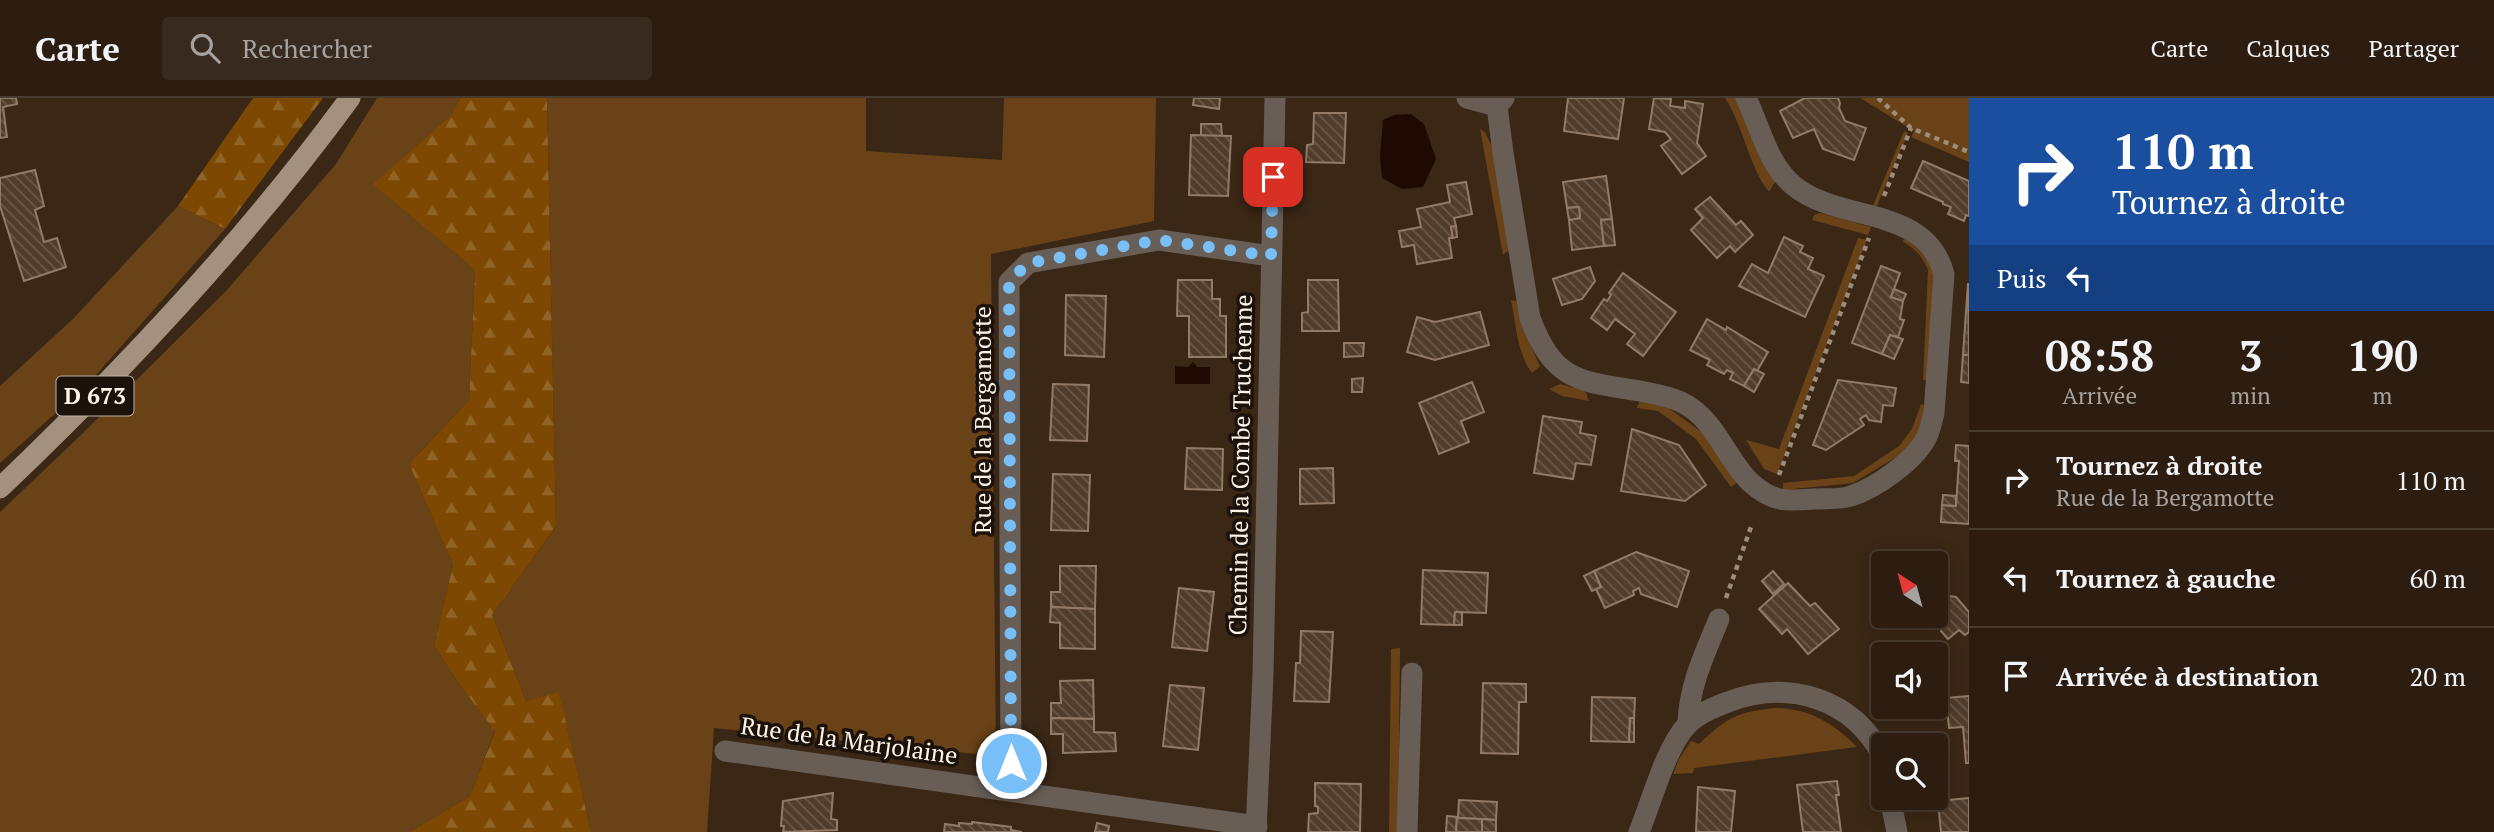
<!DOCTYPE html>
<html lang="fr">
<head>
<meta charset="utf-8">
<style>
  body { margin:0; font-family:"PT Serif",serif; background:#382a1e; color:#f1f3f6; height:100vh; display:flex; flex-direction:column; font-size:26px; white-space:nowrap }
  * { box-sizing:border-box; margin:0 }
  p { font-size:23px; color:#a6a29f }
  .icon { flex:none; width:38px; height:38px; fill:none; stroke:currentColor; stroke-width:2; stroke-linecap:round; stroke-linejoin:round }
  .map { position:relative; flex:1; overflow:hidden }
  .sheet { display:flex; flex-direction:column; background:#2c1d10; width:525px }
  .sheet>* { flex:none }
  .top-card { background:#1a4fa0; color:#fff; overflow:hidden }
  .needle { width:46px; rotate:324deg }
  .fabs { position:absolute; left:1871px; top:453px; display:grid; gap:14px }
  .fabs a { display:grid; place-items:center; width:77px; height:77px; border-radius:7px; background:#2c1d10; box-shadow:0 4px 18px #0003,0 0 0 2px #483b30; font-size:35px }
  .pin { position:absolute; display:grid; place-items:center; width:60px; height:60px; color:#fff; margin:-30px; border-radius:14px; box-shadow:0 4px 10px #0006 }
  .me { position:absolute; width:77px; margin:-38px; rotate:0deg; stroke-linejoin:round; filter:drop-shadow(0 0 5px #0008) }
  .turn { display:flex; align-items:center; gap:24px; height:147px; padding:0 28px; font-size:32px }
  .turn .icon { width:91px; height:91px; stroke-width:2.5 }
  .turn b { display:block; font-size:49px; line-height:60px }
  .then { display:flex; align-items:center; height:66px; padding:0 28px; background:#0003; gap:14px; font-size:26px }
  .eta { display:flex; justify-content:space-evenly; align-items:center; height:119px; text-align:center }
  .eta b { font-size:42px; font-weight:700; line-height:49px }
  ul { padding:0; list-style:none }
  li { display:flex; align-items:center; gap:21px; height:98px; padding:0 28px; border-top:2px solid #483b30 }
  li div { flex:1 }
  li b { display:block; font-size:26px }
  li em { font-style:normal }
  header { display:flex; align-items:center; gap:42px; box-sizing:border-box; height:98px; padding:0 35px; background:#2c1d10; border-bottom:2px solid #483b30 }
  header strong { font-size:33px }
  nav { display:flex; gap:38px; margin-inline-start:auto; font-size:24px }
  .search { width:490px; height:63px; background:#382a1e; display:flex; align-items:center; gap:18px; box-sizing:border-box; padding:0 24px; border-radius:7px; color:#a6a29f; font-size:26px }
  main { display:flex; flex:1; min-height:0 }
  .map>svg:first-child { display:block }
  .green { fill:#6a4217 }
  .forest { fill:url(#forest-firs) }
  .water { fill:#1f0900 }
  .building { fill:url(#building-back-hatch); stroke:#917b67; stroke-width:2 }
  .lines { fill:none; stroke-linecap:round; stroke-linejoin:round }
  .path { stroke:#9b8c7d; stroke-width:4.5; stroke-dasharray:5 5; stroke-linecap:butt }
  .street { stroke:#685e56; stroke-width:21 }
  .primary { stroke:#a3907f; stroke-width:21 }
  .route { stroke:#78bff7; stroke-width:12; stroke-dasharray:0 21.6 }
  .labels { text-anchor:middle; stroke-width:7; stroke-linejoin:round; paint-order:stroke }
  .shield { fill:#1b120b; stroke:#bbb0a6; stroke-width:2 }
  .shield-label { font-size:23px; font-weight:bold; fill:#fff3e8 }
  .street-label { font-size:24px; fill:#fff3e8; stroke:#1b120b }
</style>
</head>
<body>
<header>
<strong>Carte</strong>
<div class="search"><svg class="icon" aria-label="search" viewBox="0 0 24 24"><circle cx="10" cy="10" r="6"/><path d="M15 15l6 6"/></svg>Rechercher</div>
<nav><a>Carte</a><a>Calques</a><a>Partager</a></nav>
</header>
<main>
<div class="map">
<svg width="1969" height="734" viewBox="0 0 1969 734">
  <defs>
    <pattern id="forest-firs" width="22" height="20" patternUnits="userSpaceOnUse" patternTransform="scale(1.75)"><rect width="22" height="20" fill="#7d4802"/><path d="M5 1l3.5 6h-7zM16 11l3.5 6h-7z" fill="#906327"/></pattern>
    <pattern id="building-back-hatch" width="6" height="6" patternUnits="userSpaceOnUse" patternTransform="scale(1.75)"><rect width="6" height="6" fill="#503c2a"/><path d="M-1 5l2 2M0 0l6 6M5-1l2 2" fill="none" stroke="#6a5949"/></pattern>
  </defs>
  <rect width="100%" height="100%" fill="#3a2716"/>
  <g class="green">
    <path d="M 377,0 L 460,0 L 451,17 L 374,86 L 475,172 L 469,302 L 409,366 L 453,467 L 434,547 L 457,583 L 495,632 L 470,698 L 410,734 L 0,734 L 0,414 L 82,336 L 226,193 L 336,66 Z"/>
    <path d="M 547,0 L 866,0 L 866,53 L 1002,62 L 1004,0 L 1156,0 L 1154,123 L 991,156 L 996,658 L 714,630 L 707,734 L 591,734 L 559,595 L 526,603 L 492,517 L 556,428 Z"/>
    <path d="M 1725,0 L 1737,0 L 1766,69 L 1775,84 L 1769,94 C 1748,67 1744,29 1725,0 Z"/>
    <path d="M 1860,0 L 1969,0 L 1969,64 L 1911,39 L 1914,33 Z"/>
    <path d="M 1480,31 L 1485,34 L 1492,49 L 1512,149 L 1503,157 Z"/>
    <path d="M 1904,33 L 1908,35 L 1876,110 L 1872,110 Z"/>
    <path d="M 178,108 L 225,131 L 88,286 L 0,365 L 0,288 L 74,220 Z"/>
    <path d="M 1820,115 L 1871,129 L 1868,137 L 1812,122 L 1814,117 Z"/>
    <path d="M 1905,138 L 1935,170 L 1930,282 L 1923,282 L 1928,172 C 1922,158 1916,151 1903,144 Z"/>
    <path d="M 1858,140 L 1867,142 L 1777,376 L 1764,371 L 1746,342 L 1779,351 Z"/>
    <path d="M 1511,202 L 1521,204 L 1531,248 L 1540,268 L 1532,275 C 1517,255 1516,227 1511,202 Z"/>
    <path d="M 1560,286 L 1585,293 L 1589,303 L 1562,298 L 1549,291 Z"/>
    <path d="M 1640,302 L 1667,309 L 1703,335 L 1738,384 L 1731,389 L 1696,341 L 1658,313 L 1637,310 Z"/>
    <path d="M 1921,306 L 1929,310 L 1919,334 L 1903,355 L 1853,385 L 1783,392 L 1783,385 L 1854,378 L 1899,348 L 1912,331 Z"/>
    <path d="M 1400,550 L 1398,734 L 1389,734 L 1391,551 Z"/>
    <path d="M 1773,610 C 1807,609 1834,625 1857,649 L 1694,670 L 1693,675 L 1673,676 L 1679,661 L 1691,643 L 1699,646 C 1727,620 1734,615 1773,610 Z"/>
  </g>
  <g class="forest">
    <path d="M 253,0 L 323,0 L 225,131 L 178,108 Z"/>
    <path d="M 460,0 L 547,0 L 556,428 L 492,517 L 526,603 L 559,594 L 591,734 L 410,734 L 470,698 L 495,633 L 457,583 L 434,547 L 453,467 L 409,366 L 469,302 L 475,172 L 373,86 L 451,17 Z"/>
  </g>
  <g class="water">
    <path d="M 1411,16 L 1424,26 L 1436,61 L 1423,89 L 1402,91 L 1382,80 L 1380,58 L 1383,22 L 1394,17 Z"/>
    <path d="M 1193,264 L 1197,269 L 1210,269 L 1210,286 L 1175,286 L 1175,268 L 1188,269 Z"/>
  </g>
  <g class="building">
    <path d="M 0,0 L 16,0 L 17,6 L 3,9 L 7,39 L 0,40 Z"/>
    <path d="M 1194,0 L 1220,0 L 1219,11 L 1193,7 Z"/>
    <path d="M 1568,0 L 1624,0 L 1618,41 L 1564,33 Z"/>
    <path d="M 1654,0 L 1671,1 L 1670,8 L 1685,10 L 1685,3 L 1703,6 L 1697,45 L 1706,58 L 1682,76 L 1661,48 L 1671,41 L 1665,34 L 1649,31 Z"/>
    <path d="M 1805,0 L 1838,0 L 1840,5 L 1839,10 L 1845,23 L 1866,30 L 1854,62 L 1823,51 L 1814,31 L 1793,40 L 1780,13 Z"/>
    <path d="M 1314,15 L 1346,15 L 1344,65 L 1306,64 L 1307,47 L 1313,46 Z"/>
    <path d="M 1201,26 L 1221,26 L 1222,38 L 1201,38 Z"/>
    <path d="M 1191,37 L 1231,38 L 1228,98 L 1189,97 Z"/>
    <path d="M 1923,63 L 1969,83 L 1969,118 L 1966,117 L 1964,123 L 1948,116 L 1951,109 L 1943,106 L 1943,104 L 1911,90 Z"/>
    <path d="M 35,72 L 44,108 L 35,112 L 44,144 L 57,140 L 66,169 L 24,183 L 0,108 L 0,80 Z"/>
    <path d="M 1606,78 L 1612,121 L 1601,122 L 1604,148 L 1572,152 L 1569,122 L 1580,120 L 1579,109 L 1567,110 L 1563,84 Z"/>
    <path d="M 1466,84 L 1472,116 L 1454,120 L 1456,128 L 1451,129 L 1453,140 L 1449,140 L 1452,160 L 1417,166 L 1414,147 L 1402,149 L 1399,133 L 1421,129 L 1417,111 L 1450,104 L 1447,87 Z"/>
    <path d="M 1710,99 L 1736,127 L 1741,123 L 1753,137 L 1735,154 L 1730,148 L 1717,160 L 1691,132 L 1703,120 L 1695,111 Z"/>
    <path d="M 1579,109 L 1580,120 L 1569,122 L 1567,110 Z"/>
    <path d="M 1612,121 L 1615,147 L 1604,148 L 1601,122 Z"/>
    <path d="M 1456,128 L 1457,139 L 1453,140 L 1451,129 Z"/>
    <path d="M 1784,139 L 1803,148 L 1800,154 L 1813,160 L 1808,171 L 1824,178 L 1805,219 L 1739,188 L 1752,166 L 1768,175 Z"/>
    <path d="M 1881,168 L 1900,175 L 1891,199 L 1903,203 L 1900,221 L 1904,222 L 1898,239 L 1890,237 L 1882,256 L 1852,245 Z"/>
    <path d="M 1590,169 L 1595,183 L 1582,201 L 1562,207 L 1553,181 Z"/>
    <path d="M 1623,175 L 1676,214 L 1643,258 L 1627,246 L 1635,236 L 1615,221 L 1607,232 L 1591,220 L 1604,201 L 1607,203 L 1611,197 L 1609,195 Z"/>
    <path d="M 1178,182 L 1212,182 L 1212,201 L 1220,201 L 1220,218 L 1226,218 L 1226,259 L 1189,259 L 1189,218 L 1177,218 Z"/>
    <path d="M 1308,182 L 1338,182 L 1339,233 L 1302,233 L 1302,215 L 1308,214 Z"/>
    <path d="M 1968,185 L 1969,257 L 1963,257 Z"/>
    <path d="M 1894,191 L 1906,196 L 1903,203 L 1891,199 Z"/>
    <path d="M 1066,197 L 1106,198 L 1104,259 L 1065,257 Z"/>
    <path d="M 1480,214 L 1489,247 L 1435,262 L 1407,254 L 1417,219 L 1435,224 Z"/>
    <path d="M 1707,221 L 1726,232 L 1727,229 L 1768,254 L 1757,273 L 1754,271 L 1744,288 L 1730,281 L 1733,275 L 1727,272 L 1724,276 L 1707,267 L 1710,262 L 1690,252 Z"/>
    <path d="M 1890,237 L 1903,241 L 1894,261 L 1882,256 Z"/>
    <path d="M 1344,245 L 1364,245 L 1363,258 L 1344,259 Z"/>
    <path d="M 1963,257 L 1969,257 L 1969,285 L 1961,284 Z"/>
    <path d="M 1754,271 L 1764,276 L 1754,294 L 1744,288 Z"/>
    <path d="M 1363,280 L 1362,294 L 1352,294 L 1352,281 Z"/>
    <path d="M 1838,282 L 1896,290 L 1893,308 L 1883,307 L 1881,324 L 1869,322 L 1866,317 L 1860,321 L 1864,327 L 1826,352 L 1813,347 Z"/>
    <path d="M 1472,284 L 1484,314 L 1461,323 L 1469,344 L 1439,356 L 1419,305 Z"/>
    <path d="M 1053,286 L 1089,287 L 1087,343 L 1050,342 Z"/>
    <path d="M 1543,318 L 1582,324 L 1580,335 L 1596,338 L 1591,367 L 1576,365 L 1573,381 L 1534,375 Z"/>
    <path d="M 1632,331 L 1679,347 L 1706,387 L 1685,403 L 1621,393 Z"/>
    <path d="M 1956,347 L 1969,348 L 1969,426 L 1941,424 L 1942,407 L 1956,408 L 1959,363 L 1955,363 Z"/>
    <path d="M 1187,350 L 1223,351 L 1222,392 L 1185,391 Z"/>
    <path d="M 1333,370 L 1334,405 L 1300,406 L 1300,371 Z"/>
    <path d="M 1053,376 L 1090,377 L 1088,433 L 1051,432 Z"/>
    <path d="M 1943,397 L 1956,398 L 1956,408 L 1942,407 Z"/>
    <path d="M 1636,454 L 1689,473 L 1677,509 L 1641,496 L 1639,490 L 1633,493 L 1634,497 L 1605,510 L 1596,491 L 1601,489 L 1594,473 Z"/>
    <path d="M 1060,468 L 1096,468 L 1095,511 L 1051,509 L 1051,494 L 1060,494 Z"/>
    <path d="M 1423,472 L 1488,475 L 1486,515 L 1455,514 L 1454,527 L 1421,526 Z"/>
    <path d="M 1594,473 L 1601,489 L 1592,493 L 1584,478 Z"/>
    <path d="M 1773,473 L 1784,486 L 1773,496 L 1762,483 Z"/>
    <path d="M 1788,485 L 1810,508 L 1815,505 L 1839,531 L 1808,556 L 1787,531 L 1782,536 L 1759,511 Z"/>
    <path d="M 1179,490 L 1214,494 L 1207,553 L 1172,549 Z"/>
    <path d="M 1936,496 L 1956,499 L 1969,514 L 1969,534 L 1965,537 L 1959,532 L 1948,541 L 1941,533 L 1941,528 L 1904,525 L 1905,518 L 1936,518 Z"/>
    <path d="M 1051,509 L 1095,511 L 1095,551 L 1060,550 L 1060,525 L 1050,524 Z"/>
    <path d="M 1455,514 L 1462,514 L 1462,527 L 1454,527 Z"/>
    <path d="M 1301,533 L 1333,534 L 1329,604 L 1294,603 L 1296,565 L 1300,565 Z"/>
    <path d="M 1093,582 L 1094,621 L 1051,620 L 1051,605 L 1061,605 L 1060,583 Z"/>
    <path d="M 1483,585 L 1526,586 L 1526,604 L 1519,604 L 1518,656 L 1481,655 Z"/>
    <path d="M 1170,587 L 1204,590 L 1198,652 L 1163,648 Z"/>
    <path d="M 1969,598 L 1969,665 L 1966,665 L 1963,629 L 1949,630 L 1946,600 Z"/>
    <path d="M 1592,599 L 1635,600 L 1634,620 L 1630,620 L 1629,644 L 1591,643 Z"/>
    <path d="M 1051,620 L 1094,621 L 1094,634 L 1115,635 L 1116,653 L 1063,655 L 1063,636 L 1051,636 Z"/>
    <path d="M 1630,620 L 1634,620 L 1634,644 L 1629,644 Z"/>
    <path d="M 1837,683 L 1839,697 L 1836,697 L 1841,734 L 1803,734 L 1797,687 Z"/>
    <path d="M 1315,685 L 1361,686 L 1360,734 L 1308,734 L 1309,716 L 1318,715 L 1318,709 L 1315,708 Z"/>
    <path d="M 1698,689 L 1735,693 L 1731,734 L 1696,734 Z"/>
    <path d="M 833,695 L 831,721 L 837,722 L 837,732 L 783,734 L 784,728 L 781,728 L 783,703 Z"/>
    <path d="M 1969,700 L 1969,734 L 1941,734 L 1938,703 Z"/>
    <path d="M 1459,702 L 1497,704 L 1496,722 L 1458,720 Z"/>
    <path d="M 1447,718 L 1457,719 L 1456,734 L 1446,734 Z"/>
    <path d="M 1457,720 L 1482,721 L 1482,734 L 1456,734 Z"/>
    <path d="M 1482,721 L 1496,722 L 1496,734 L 1482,734 Z"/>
    <path d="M 972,724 L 1011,729 L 1011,732 L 1022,734 L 944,734 L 945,726 L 959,728 L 959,725 L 972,726 Z"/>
    <path d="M 1097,725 L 1109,728 L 1108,734 L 1095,734 Z"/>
  </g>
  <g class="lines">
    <g class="path">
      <path d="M 1878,0 L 1911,30 L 1969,54"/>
      <path d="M 1884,98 L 1911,30"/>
      <path d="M 1779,377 L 1869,140"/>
      <path d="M 1726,500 L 1752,426"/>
    </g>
    <g class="street">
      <path d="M 1467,0 L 1497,8"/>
      <path d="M 1504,0 L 1497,8 L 1503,55 L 1530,220 C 1554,284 1579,283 1640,293 C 1654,296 1669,298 1681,304 C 1715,320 1725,359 1750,384 C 1773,405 1786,403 1814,401 C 1826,400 1840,402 1851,398 C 1876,390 1918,361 1928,336 C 1931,329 1932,322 1934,315 L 1944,176 C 1925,106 1841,126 1794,88 C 1767,66 1761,30 1746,0"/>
      <path d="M 1688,625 C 1689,588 1705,555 1719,521"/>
      <path d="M 725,653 L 1257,728"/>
      <path d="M 1011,692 L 1009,184 L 1028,165 L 1159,142 L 1271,158"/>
      <path d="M 1890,700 L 1897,734"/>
      <path d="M 1256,734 L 1263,577 L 1275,0"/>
      <path d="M 1407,734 L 1412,575"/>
      <path d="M 1639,734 C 1651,705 1666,649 1687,627 C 1697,616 1714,609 1728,604 C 1788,581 1853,600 1883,659"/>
    </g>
    <path class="primary" d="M 0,390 C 127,269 246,142 350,0"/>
  </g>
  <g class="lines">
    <path class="route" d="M 1011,665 L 1009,184 L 1028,165 L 1159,142 L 1271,158 L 1273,79"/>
  </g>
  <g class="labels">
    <rect class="shield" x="56.5" y="278.5" width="77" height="39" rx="5"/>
    <g class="shield-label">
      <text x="95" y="306">D 673</text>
    </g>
    <g class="street-label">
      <text transform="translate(983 322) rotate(-90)" y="8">Rue de la Bergamotte</text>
      <text transform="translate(1241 367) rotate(-89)" y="8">Chemin de la Combe Truchenne</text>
      <text transform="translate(849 643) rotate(8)" y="8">Rue de la Marjolaine</text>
    </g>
  </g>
</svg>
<div class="fabs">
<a><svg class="needle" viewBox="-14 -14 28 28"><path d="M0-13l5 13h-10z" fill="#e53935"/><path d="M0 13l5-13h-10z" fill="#a6a29f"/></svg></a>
<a><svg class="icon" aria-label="sound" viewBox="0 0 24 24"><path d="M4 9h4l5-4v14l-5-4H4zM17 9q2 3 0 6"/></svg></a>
<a><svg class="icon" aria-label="search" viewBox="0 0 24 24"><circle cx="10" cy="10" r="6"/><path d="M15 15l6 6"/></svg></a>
</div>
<div class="pin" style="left:1273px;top:79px;background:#d93025"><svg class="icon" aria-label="arrive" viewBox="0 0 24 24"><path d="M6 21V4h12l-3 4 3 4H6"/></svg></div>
<svg class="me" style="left:1011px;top:665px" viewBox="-20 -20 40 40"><circle r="17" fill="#78bff7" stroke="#fff" stroke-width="3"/><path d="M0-11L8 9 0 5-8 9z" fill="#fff"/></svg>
</div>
<section class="sheet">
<div class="top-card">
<div class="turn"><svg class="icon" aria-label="right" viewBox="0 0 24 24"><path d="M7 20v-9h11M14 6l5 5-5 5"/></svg><div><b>110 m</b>Tournez à droite</div></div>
<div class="then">Puis<svg class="icon" aria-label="left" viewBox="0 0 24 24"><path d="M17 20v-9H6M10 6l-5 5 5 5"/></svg></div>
</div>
<div class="eta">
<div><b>08:58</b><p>Arrivée</p></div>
<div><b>3</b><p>min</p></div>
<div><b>190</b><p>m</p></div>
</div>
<ul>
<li><svg class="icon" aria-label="right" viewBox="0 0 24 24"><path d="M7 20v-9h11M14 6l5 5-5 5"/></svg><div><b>Tournez à droite</b><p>Rue de la Bergamotte</p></div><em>110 m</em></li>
<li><svg class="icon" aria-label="left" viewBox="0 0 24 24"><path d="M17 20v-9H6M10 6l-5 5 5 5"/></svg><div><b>Tournez à gauche</b></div><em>60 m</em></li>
<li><svg class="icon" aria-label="arrive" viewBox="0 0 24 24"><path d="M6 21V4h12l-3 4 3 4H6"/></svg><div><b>Arrivée à destination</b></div><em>20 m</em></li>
</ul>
</section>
</main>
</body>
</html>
